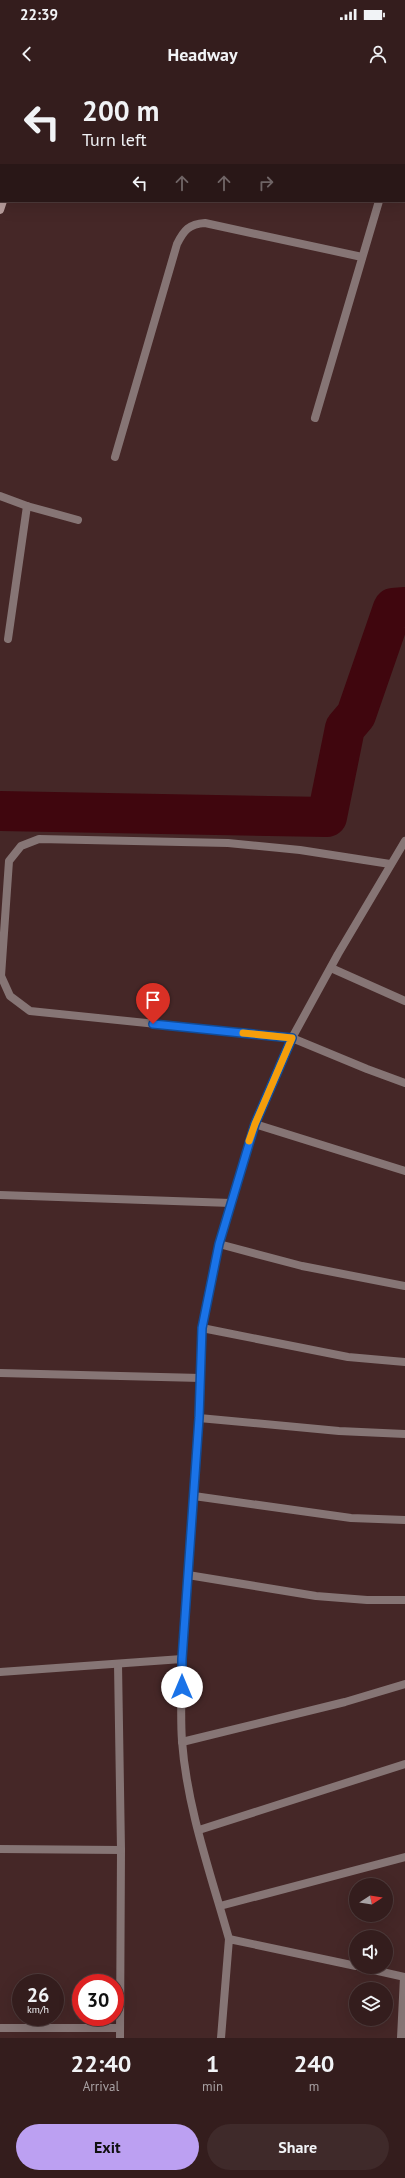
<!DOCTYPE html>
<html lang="en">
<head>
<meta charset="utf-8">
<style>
  body { margin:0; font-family:"PT Sans",sans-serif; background:#3f2a2a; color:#f1f3f6; height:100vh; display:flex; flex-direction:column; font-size:15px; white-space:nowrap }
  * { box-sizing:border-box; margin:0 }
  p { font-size:13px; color:#a9a2a4 }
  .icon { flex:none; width:22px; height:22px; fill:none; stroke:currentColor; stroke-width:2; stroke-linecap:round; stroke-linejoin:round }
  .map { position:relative; height:1958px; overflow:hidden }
  .panel { display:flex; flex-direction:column; background:#341d1d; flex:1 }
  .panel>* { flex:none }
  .top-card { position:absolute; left:0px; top:0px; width:405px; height:122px; box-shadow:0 4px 16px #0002,0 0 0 1px #4e3b3b; background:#341d1d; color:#f1f3f6; overflow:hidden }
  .needle { width:26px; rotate:78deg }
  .tools { position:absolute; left:349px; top:1798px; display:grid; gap:8px }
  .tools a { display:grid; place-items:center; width:44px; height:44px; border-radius:50%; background:#341d1d; box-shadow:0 4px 16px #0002,0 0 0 1px #4e3b3b; font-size:20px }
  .speed { position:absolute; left:12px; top:1894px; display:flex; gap:8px; font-size:20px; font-weight:700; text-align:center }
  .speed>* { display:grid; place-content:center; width:52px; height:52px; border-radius:50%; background:#341d1d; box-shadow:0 4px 16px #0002,0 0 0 1px #4e3b3b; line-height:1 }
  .speed small { font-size:10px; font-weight:400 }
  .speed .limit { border:6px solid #d22; background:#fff; color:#111 }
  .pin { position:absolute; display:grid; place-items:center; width:34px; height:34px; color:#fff; margin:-41px -17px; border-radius:50% 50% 50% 0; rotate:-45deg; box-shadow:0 0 4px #0007 }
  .pin .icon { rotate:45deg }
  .me { position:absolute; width:44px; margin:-22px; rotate:0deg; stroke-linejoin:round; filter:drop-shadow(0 0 3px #0008) }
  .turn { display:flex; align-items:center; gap:14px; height:84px; padding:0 16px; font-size:18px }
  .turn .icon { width:52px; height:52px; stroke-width:2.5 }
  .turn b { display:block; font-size:28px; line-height:34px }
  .lanes { display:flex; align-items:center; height:38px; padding:0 16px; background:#0003; justify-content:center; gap:20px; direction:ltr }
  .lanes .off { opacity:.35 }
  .eta { display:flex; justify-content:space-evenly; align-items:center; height:68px; text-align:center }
  .eta b { font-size:24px; font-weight:700; line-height:28px }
  .primary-button { display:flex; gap:8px; margin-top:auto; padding:8px 16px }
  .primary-button a { flex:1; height:46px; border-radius:24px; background:#bca0f2; color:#111; font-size:16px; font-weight:700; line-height:46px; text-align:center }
  .primary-button a+a { background:#3f2a2a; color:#f1f3f6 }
  .status { display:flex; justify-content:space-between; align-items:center; height:28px; padding:0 20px; background:#341d1d; direction:ltr }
  .status svg { height:11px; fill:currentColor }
  header { display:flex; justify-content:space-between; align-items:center; height:52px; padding:0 16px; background:#341d1d; font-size:18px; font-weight:700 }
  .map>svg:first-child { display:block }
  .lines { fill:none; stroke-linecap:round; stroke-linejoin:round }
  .river { stroke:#40060e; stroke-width:40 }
  .lane { stroke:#867575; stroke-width:8 }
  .street { stroke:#867575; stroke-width:8 }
  .secondary { stroke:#b69c9b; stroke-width:8 }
  .route-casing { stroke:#114b97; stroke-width:10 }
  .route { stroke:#1a73e8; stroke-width:7 }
  .slow { stroke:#f59e0b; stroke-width:7 }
</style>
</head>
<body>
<div class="status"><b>22:39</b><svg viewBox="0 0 49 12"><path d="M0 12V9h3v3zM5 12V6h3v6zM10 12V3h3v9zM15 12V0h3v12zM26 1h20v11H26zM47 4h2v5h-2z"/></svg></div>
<header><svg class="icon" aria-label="back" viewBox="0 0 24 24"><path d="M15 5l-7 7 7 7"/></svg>Headway<svg class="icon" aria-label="person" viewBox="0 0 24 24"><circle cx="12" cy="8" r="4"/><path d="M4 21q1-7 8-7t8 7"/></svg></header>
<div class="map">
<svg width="405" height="1958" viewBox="0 0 405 1958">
  <rect width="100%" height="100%" fill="#452727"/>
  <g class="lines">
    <path class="river" d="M 0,731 L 327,737 L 345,648 L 356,635 L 393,528 L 405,527"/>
    <g class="lane">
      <path d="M 8,559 L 27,426"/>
      <path d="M 292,958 L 30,931 L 10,916 L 1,896 L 9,781 L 21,766 L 39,759 L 228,763 L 300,770 L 390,784"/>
    </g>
    <g class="street">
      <path d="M 404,38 L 405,34"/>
      <path d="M 315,338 L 379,121"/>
      <path d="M 115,377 L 177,164 C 184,150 189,144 205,143 L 362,177"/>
      <path d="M 0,416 L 27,426 L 78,440"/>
      <path d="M 331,888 L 405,921"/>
      <path d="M 292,958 L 367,989 L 405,1003"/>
      <path d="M 255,1044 L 405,1091"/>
      <path d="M 0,1115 L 231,1123"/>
      <path d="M 219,1164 L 302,1186 L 405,1206"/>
      <path d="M 202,1248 L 348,1277 L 405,1282"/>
      <path d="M 0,1293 L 201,1298"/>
      <path d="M 199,1338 L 339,1351 L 405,1354"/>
      <path d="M 194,1416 L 351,1438 L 405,1440"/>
      <path d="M 188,1495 L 316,1516 L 367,1520 L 405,1520"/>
      <path d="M 182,1579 L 199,1338 L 202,1248 L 219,1164 L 255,1044 L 292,958 L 338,874 L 405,761"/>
      <path d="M 118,1584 L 121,1770 L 120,1958"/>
      <path d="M 0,1592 L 182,1579 C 182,1607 180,1634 182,1661 C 187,1728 211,1795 229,1859"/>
      <path d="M 182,1662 L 345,1622 L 405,1604"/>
      <path d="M 199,1750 L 405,1684"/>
      <path d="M 0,1769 L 121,1770"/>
      <path d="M 220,1826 L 405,1777"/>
      <path d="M 360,1887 L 405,1897"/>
      <path d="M 0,1948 L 120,1948"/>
      <path d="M 221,1958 L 229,1859 L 356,1886"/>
      <path d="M 401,1958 L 404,1897"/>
    </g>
    <g class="secondary">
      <path d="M 5,1 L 6,0"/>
      <path d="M 39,1 L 39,0"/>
      <path d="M 0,21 L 1,17"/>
      <path d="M 0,130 L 3,121"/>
    </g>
  </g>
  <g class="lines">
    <defs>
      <path id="route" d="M 153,944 L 292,958 L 255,1044 L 219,1164 L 202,1248 L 199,1338 L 182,1579 L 182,1607"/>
    </defs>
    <use href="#route" class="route-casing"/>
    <use href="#route" class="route"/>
    <path class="slow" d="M 243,953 L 292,958 L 255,1044 L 249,1061"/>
  </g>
</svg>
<div class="tools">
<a><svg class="needle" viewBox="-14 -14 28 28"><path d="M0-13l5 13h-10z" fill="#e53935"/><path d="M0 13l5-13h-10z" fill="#a9a2a4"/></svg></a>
<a><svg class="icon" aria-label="sound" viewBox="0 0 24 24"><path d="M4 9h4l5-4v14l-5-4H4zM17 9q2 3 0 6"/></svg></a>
<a><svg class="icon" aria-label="layers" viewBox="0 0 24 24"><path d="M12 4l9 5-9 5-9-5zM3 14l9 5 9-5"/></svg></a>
</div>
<div class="speed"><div>26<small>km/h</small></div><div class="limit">30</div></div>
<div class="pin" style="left:153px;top:944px;background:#d93025"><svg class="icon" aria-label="arrive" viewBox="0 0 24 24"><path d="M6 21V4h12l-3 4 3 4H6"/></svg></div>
<svg class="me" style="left:182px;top:1607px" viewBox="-20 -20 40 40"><circle r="19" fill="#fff"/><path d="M0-13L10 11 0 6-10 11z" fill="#1a73e8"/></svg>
<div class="top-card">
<div class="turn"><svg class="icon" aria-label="left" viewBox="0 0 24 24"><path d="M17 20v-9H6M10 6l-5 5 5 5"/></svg><div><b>200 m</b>Turn left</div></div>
<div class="lanes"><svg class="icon" aria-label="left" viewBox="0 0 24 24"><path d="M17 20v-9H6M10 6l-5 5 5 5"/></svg><svg class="icon off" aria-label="ahead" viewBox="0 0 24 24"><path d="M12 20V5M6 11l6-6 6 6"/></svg><svg class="icon off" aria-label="ahead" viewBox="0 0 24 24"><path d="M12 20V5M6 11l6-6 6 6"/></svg><svg class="icon off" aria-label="right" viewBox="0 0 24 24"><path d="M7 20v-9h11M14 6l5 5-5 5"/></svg></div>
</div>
</div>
<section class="panel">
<div class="eta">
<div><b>22:40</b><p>Arrival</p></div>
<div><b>1</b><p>min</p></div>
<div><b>240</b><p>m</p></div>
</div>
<div class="primary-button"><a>Exit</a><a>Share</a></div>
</section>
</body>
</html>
